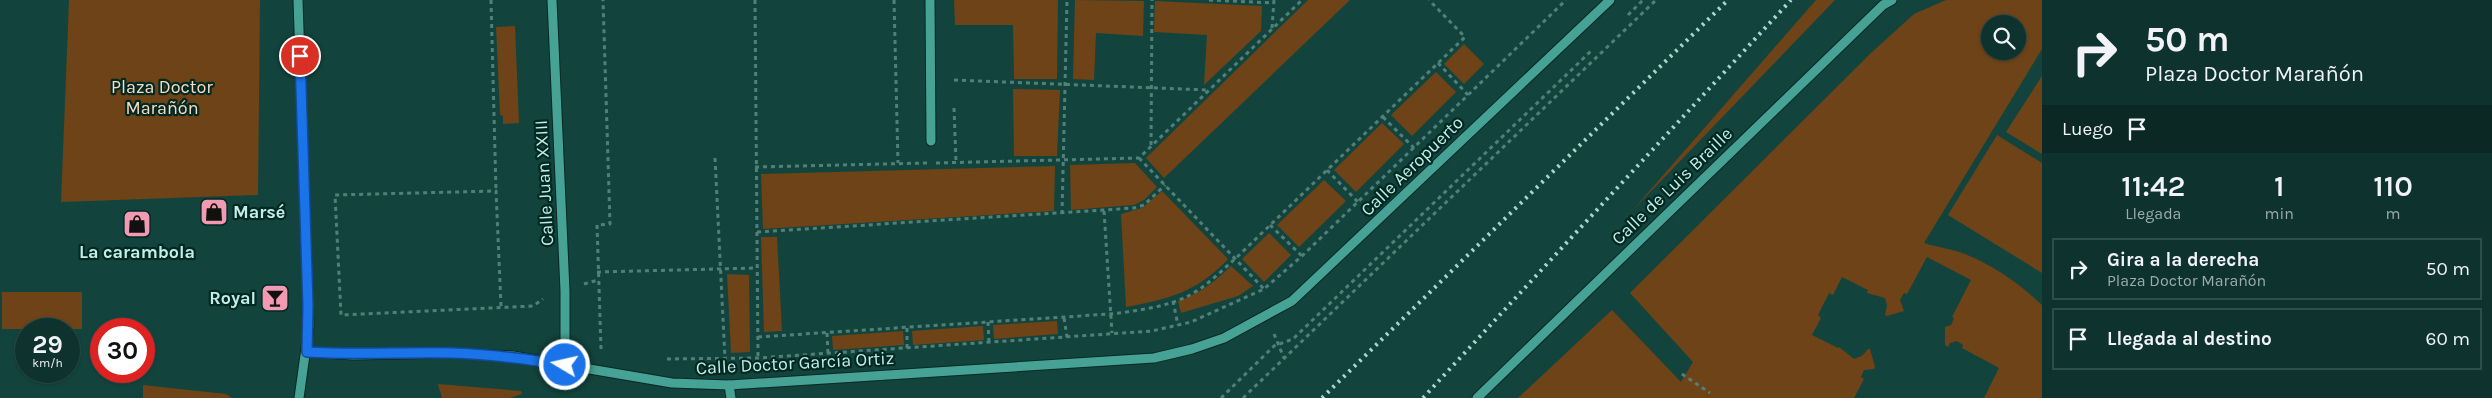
<!DOCTYPE html>
<html lang="es">
<head>
<meta charset="utf-8">
<style>
  body { margin:0; font-family:Karla,sans-serif; background:#173b36; color:#f1f3f6; height:100vh; display:flex; flex-direction:column; font-size:19px; white-space:nowrap }
  * { box-sizing:border-box; margin:0 }
  p { font-size:16px; color:#9baaaa }
  .icon { flex:none; width:28px; height:28px; fill:none; stroke:currentColor; stroke-width:2; stroke-linecap:round; stroke-linejoin:round }
  .map { position:relative; flex:1; overflow:hidden }
  .sheet { display:flex; flex-direction:column; background:#0e332e; width:450px }
  .sheet>* { flex:none }
  .hud { background:#0e332e; color:#f1f3f6; overflow:hidden }
  .buttons { position:absolute; left:1981px; top:15px; display:grid; gap:10px }
  .buttons a { display:grid; place-items:center; width:45px; height:45px; border-radius:50%; background:#0e332e; box-shadow:0 1px 4px #0004,0 0 0 1px #2e4e4a; font-size:25px }
  .speed { position:absolute; left:15px; top:318px; display:flex; gap:10px; font-size:25px; font-weight:700; text-align:center }
  .speed>* { display:grid; place-content:center; width:65px; height:65px; border-radius:50%; background:#0e332e; box-shadow:0 1px 4px #0004,0 0 0 1px #2e4e4a; line-height:1 }
  .speed small { font-size:12px; font-weight:400 }
  .speed .limit { border:8px solid #d22; background:#fff; color:#111 }
  .pin { position:absolute; display:grid; place-items:center; width:42px; height:42px; color:#fff; margin:-21px; border:2px solid #fff; border-radius:50%; box-shadow:0 1px 5px #0007 }
  .me { position:absolute; width:55px; margin:-28px; rotate:279deg; stroke-linejoin:round; filter:drop-shadow(0 0 4px #0008) }
  .turn { display:flex; align-items:center; gap:18px; height:105px; padding:0 20px; font-size:22px }
  .turn .icon { width:65px; height:65px; stroke-width:2.5 }
  .turn b { display:block; font-size:35px; line-height:42px }
  .then { display:flex; align-items:center; height:48px; padding:0 20px; background:#0003; gap:10px; font-size:19px }
  .eta { display:flex; justify-content:space-evenly; align-items:center; height:85px; text-align:center }
  .eta b { font-size:30px; font-weight:600; line-height:35px }
  ul { padding:0; list-style:none }
  li { display:flex; align-items:center; gap:15px; height:62px; margin:0 10px 8px; padding:0 10px; border:2px solid #2e4e4a; border-radius:0px }
  li div { flex:1 }
  li b { display:block; font-size:19px }
  li em { font-style:normal }
  main { display:flex; flex:1; min-height:0 }
  .map>svg:first-child { display:block }
  .green { fill:#6e4317; fill-rule:evenodd }
  .lines { fill:none; stroke-linecap:round; stroke-linejoin:round }
  .minor-casing { stroke:#0a2824; stroke-width:11 }
  .path { stroke:#518079; stroke-width:3; stroke-dasharray:4 4; stroke-linecap:butt }
  .minor { stroke:#46a294; stroke-width:9 }
  .rail { stroke:#abd6cf; stroke-width:4; stroke-dasharray:2.5 5; stroke-linecap:butt }
  .route-casing { stroke:#114b97; stroke-width:12 }
  .route { stroke:#1a73e8; stroke-width:9 }
  .labels { text-anchor:middle; stroke-width:4.5; stroke-linejoin:round; paint-order:stroke }
  .park-label { font-size:18px; fill:#f9dac1; stroke:#002924 }
  .street-label { font-size:18px; fill:#c3ede5; stroke:#002924 }
  .poi-label { font-size:18px; font-weight:bold; fill:#c3ede5; stroke:#002924; text-anchor:start }
</style>
</head>
<body>
<main>
<div class="map">
<svg width="2042" height="398" viewBox="0 0 2042 398">
  <rect width="100%" height="100%" fill="#12443d"/>
  <g class="green">
    <path d="M 69,0 L 260,0 L 258,195 L 61,202 Z"/>
    <path d="M 954,0 L 1058,0 L 1057,79 L 1014,79 L 1013,25 L 955,25 Z"/>
    <path d="M 1075,0 L 1144,1 L 1143,36 L 1096,33 L 1094,80 L 1073,79 Z"/>
    <path d="M 1308,0 L 1350,0 L 1164,178 L 1146,158 Z"/>
    <path d="M 1816,0 L 1835,0 L 1632,211 Z"/>
    <path d="M 1946,0 L 2042,0 L 2042,49 L 1924,243 C 1937,247 1952,249 1965,254 C 1993,265 2020,284 2042,305 L 2042,398 L 1984,398 L 1999,368 L 1962,348 L 1963,345 L 1957,341 L 1950,343 L 1948,347 L 1945,345 L 1945,327 L 1951,325 L 1954,318 L 1952,317 L 1971,280 L 1927,257 L 1907,294 L 1904,293 L 1900,300 L 1904,311 L 1887,316 L 1885,315 L 1887,306 L 1885,298 L 1867,293 L 1868,290 L 1842,277 L 1833,295 L 1829,293 L 1818,315 L 1821,318 L 1812,335 L 1838,348 L 1839,347 L 1854,359 L 1862,356 L 1868,349 L 1870,349 L 1875,367 L 1874,369 L 1864,370 L 1861,377 L 1864,379 L 1854,398 L 1518,398 L 1612,310 L 1681,382 L 1693,362 L 1630,293 L 1871,53 L 1914,14 ZM 1990,24 L 2018,24 L 2018,51 L 1990,51 Z"/>
    <path d="M 1155,1 L 1262,6 L 1261,31 L 1204,85 L 1207,35 L 1154,32 Z"/>
    <path d="M 515,26 L 519,123 L 503,124 L 503,116 L 500,115 L 496,27 Z"/>
    <path d="M 1464,44 L 1484,64 L 1464,84 L 1444,64 Z"/>
    <path d="M 1436,72 L 1456,92 L 1412,136 L 1391,115 Z"/>
    <path d="M 2042,76 L 2042,154 L 2006,132 Z"/>
    <path d="M 1013,89 L 1060,90 L 1057,156 L 1014,156 Z"/>
    <path d="M 1382,123 L 1404,144 L 1356,192 L 1334,170 Z"/>
    <path d="M 1997,135 L 2042,163 L 2042,273 L 1948,215 Z"/>
    <path d="M 1135,163 L 1157,187 L 1144,200 L 1134,205 L 1071,210 L 1070,165 Z"/>
    <path d="M 1055,166 L 1054,211 L 763,229 L 761,174 Z"/>
    <path d="M 1324,180 L 1346,201 L 1299,247 L 1277,225 Z"/>
    <path d="M 1162,191 L 1228,259 C 1197,292 1169,299 1126,307 L 1121,214 L 1142,208 Z"/>
    <path d="M 1269,233 L 1291,255 L 1264,282 L 1242,259 Z"/>
    <path d="M 761,237 L 777,237 L 782,331 L 764,332 Z"/>
    <path d="M 1231,266 L 1253,286 L 1238,296 L 1181,313 L 1178,301 C 1199,294 1215,282 1231,266 Z"/>
    <path d="M 727,274 L 749,275 L 750,352 L 731,353 Z"/>
    <rect x="2" y="292" width="80" height="37"/>
    <path d="M 1057,321 L 1058,334 L 994,339 L 993,325 Z"/>
    <path d="M 983,326 L 984,340 L 913,345 L 912,331 Z"/>
    <path d="M 903,331 L 904,345 L 833,350 L 832,336 Z"/>
    <path d="M 438,384 L 521,391 L 522,394 L 510,398 L 442,398 Z"/>
    <path d="M 143,385 L 226,394 L 232,398 L 143,398 Z"/>
  </g>
  <g class="lines">
    <defs>
      <g id="minor">
        <path d="M 298,0 L 309,326 L 299,398"/>
        <path d="M 552,0 L 565,291 L 565,365"/>
        <path d="M 930,0 L 931,141"/>
        <path d="M 307,352 L 353,355 L 452,353 L 513,356 L 672,383 L 729,385 L 1154,358 L 1192,349 L 1224,338 L 1292,301 L 1610,0"/>
        <path d="M 729,385 L 731,398"/>
        <path d="M 1477,398 L 1883,5 L 1892,0"/>
      </g>
    </defs>
    <use href="#minor" class="minor-casing"/>
    <g class="path">
      <path d="M 491,0 L 496,191"/>
      <path d="M 755,0 L 758,358"/>
      <path d="M 894,0 L 898,163"/>
      <path d="M 1209,0 L 1273,3"/>
      <path d="M 1628,15 L 1643,0"/>
      <path d="M 1272,28 L 1274,0"/>
      <path d="M 1438,63 L 1468,95"/>
      <path d="M 954,80 L 1208,90"/>
      <path d="M 954,108 L 956,162"/>
      <path d="M 1383,117 L 1414,148"/>
      <path d="M 1151,145 L 1152,0"/>
      <path d="M 715,158 L 725,359"/>
      <path d="M 1139,158 L 1264,289"/>
      <path d="M 936,163 L 1139,158 L 1302,0"/>
      <path d="M 755,167 L 927,163"/>
      <path d="M 1327,170 L 1358,202"/>
      <path d="M 1104,211 L 1112,333"/>
      <path d="M 1062,214 L 1067,0"/>
      <path d="M 1270,225 L 1302,256"/>
      <path d="M 757,232 L 1134,208 L 1144,205 L 1165,185"/>
      <path d="M 597,272 L 757,268"/>
      <path d="M 584,284 L 598,280"/>
      <path d="M 1173,301 L 1178,325"/>
      <path d="M 501,306 L 496,191 L 335,195 L 341,315 L 533,306 L 543,299"/>
      <path d="M 1064,318 L 1067,337"/>
      <path d="M 988,322 L 989,342"/>
      <path d="M 907,328 L 907,348"/>
      <path d="M 827,333 L 828,353"/>
      <path d="M 1274,334 L 1284,358"/>
      <path d="M 758,337 L 1110,314 C 1136,311 1167,307 1190,295 C 1207,286 1221,271 1235,259 L 1465,37 L 1429,0"/>
      <path d="M 601,349 L 597,225 L 610,224 L 603,0"/>
      <path d="M 667,359 L 758,358 L 1152,331 L 1191,322 L 1264,289 L 1302,256 L 1566,0"/>
      <path d="M 1682,374 L 1710,393"/>
      <path d="M 1221,398 L 1274,346 L 1293,339 L 1591,51"/>
      <path d="M 1243,398 L 1656,0"/>
    </g>
    <use href="#minor" class="minor"/>
    <g class="rail">
      <path d="M 1322,398 L 1728,0"/>
      <path d="M 1423,398 L 1791,0"/>
    </g>
  </g>
  <g class="lines">
    <defs>
      <path id="route" d="M 300,56 L 308,306 L 307,352 C 355,355 403,352 452,353 C 490,354 527,359 565,365"/>
    </defs>
    <use href="#route" class="route-casing"/>
    <use href="#route" class="route"/>
  </g>
  <defs>
    <symbol id="shop-square" viewBox="-11 -11 22 22"><rect x="-9" y="-9" width="18" height="18" rx="4" fill="#f19ab2" stroke="#002924"/><path d="M-5-2.5h2.3a2.7 3.5 0 0 1 5.4 0H5L5.5 6h-11ZM-1.5-2.5h3a1.5 2.3 0 0 0-3 0Z" fill="#111"/></symbol>
    <symbol id="bar-square" viewBox="-11 -11 22 22"><rect x="-9" y="-9" width="18" height="18" rx="4" fill="#f19ab2" stroke="#002924"/><path d="M-6-5H6L.8 .8V4.5H3.5V6h-7V4.5H-.8V.8Z" fill="#111"/></symbol>
  </defs>
  <g fill-rule="evenodd">
    <use href="#shop-square" x="198" y="196" width="32" height="32"/>
    <use href="#shop-square" x="121" y="208" width="32" height="32"/>
    <use href="#bar-square" x="259" y="282" width="32" height="32"/>
  </g>
  <g class="labels">
    <g class="park-label">
      <text x="162" y="93">Plaza Doctor<tspan x="162" dy="21">Marañón</tspan></text>
    </g>
    <g class="street-label">
      <text transform="translate(1412 166) rotate(-44)" y="6">Calle Aeropuerto</text>
      <text transform="translate(544 183) rotate(-93)" y="6">Calle Juan XXIII</text>
      <text transform="translate(1672 186) rotate(-44)" y="6">Calle de Luis Braille</text>
      <text transform="translate(795 363) rotate(-3)" y="6">Calle Doctor García Ortiz</text>
    </g>
    <g class="poi-label">
      <text x="233" y="218">Marsé</text>
      <text x="137" y="258" text-anchor="middle">La carambola</text>
      <text x="256" y="304" text-anchor="end">Royal</text>
    </g>
  </g>
</svg>
<div class="buttons">
<a><svg class="icon" aria-label="search" viewBox="0 0 24 24"><circle cx="10" cy="10" r="6"/><path d="M15 15l6 6"/></svg></a>
</div>
<div class="speed"><div>29<small>km/h</small></div><div class="limit">30</div></div>
<div class="pin" style="left:300px;top:56px;background:#d93025"><svg class="icon" aria-label="arrive" viewBox="0 0 24 24"><path d="M6 21V4h12l-3 4 3 4H6"/></svg></div>
<svg class="me" style="left:565px;top:365px" viewBox="-20 -20 40 40"><circle r="17" fill="#1a73e8" stroke="#fff" stroke-width="3"/><path d="M0-11L8 9 0 5-8 9z" fill="#fff"/></svg>
</div>
<section class="sheet">
<div class="hud">
<div class="turn"><svg class="icon" aria-label="right" viewBox="0 0 24 24"><path d="M7 20v-9h11M14 6l5 5-5 5"/></svg><div><b>50 m</b>Plaza Doctor Marañón</div></div>
<div class="then">Luego<svg class="icon" aria-label="arrive" viewBox="0 0 24 24"><path d="M6 21V4h12l-3 4 3 4H6"/></svg></div>
</div>
<div class="eta">
<div><b>11:42</b><p>Llegada</p></div>
<div><b>1</b><p>min</p></div>
<div><b>110</b><p>m</p></div>
</div>
<ul>
<li><svg class="icon" aria-label="right" viewBox="0 0 24 24"><path d="M7 20v-9h11M14 6l5 5-5 5"/></svg><div><b>Gira a la derecha</b><p>Plaza Doctor Marañón</p></div><em>50 m</em></li>
<li><svg class="icon" aria-label="arrive" viewBox="0 0 24 24"><path d="M6 21V4h12l-3 4 3 4H6"/></svg><div><b>Llegada al destino</b></div><em>60 m</em></li>
</ul>
</section>
</main>
</body>
</html>
